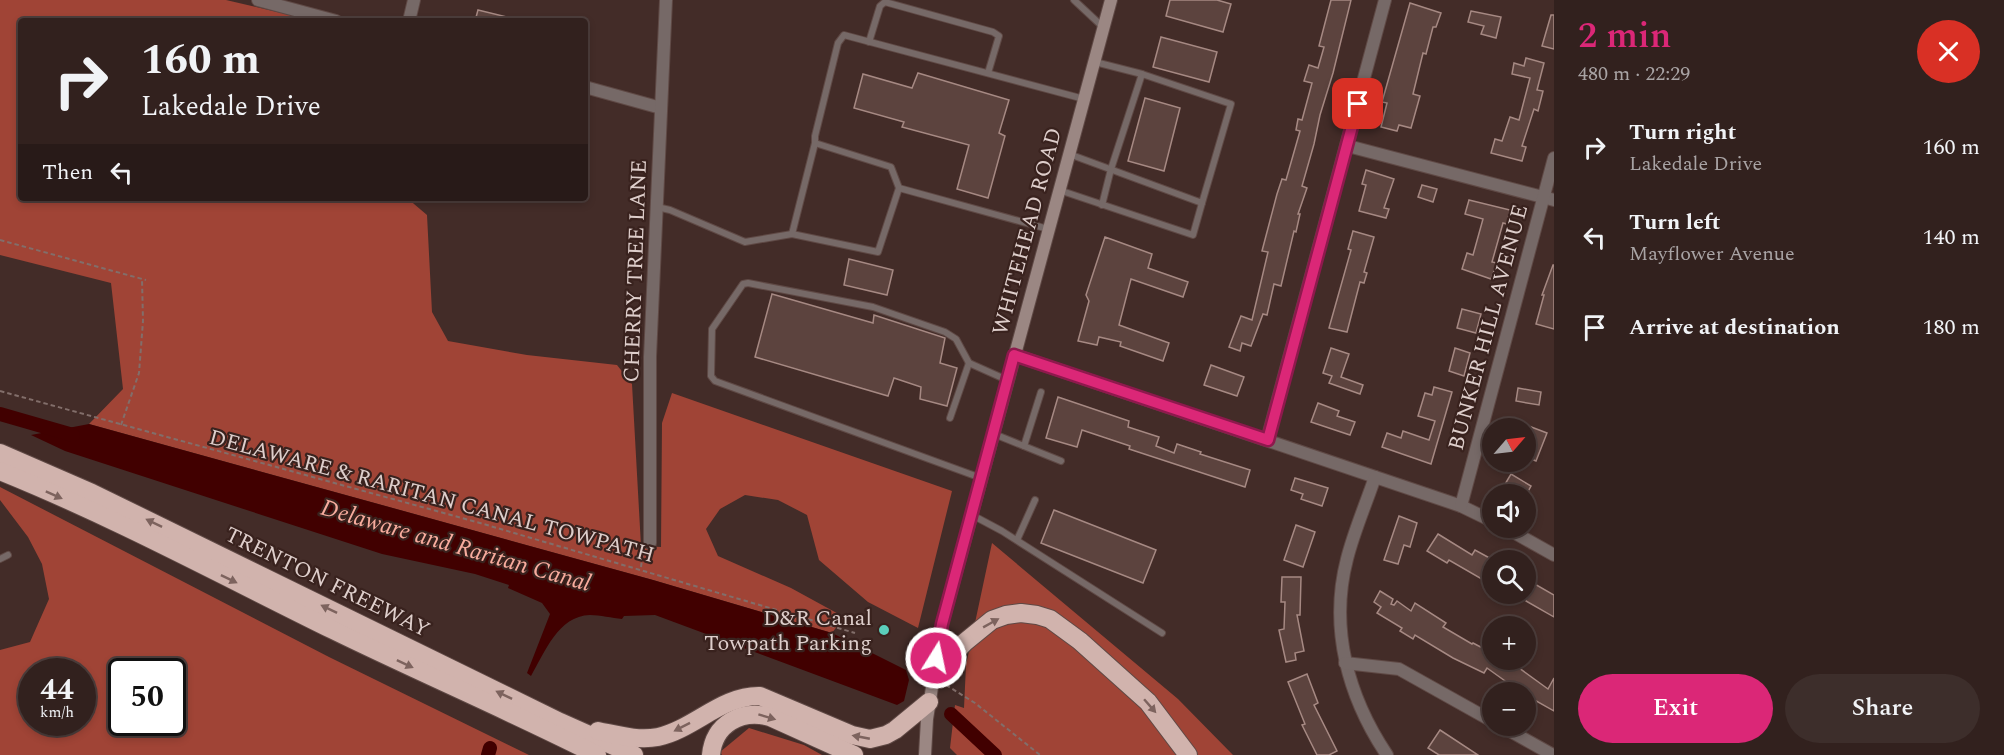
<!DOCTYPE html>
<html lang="en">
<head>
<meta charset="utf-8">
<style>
  body { margin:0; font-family:Spectral,serif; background:#3d2e2b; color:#f1f3f6; height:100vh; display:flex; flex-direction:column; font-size:22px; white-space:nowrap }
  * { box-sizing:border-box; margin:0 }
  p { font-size:20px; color:#a8a3a4 }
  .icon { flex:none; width:33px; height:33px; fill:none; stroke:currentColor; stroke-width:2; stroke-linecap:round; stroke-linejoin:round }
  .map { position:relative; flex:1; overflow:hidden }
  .details { display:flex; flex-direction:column; background:#32211e; width:450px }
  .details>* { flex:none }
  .guide { position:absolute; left:18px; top:18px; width:570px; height:183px; border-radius:6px; box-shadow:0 3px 9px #0003,0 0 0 2px #4d3e3c; background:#32211e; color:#f1f3f6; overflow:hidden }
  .needle { width:39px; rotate:62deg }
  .fabs { position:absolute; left:1482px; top:418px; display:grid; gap:12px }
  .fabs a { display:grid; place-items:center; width:54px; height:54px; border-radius:50%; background:#32211e; box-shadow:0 3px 9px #0003,0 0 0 2px #4d3e3c; font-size:30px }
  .speed { position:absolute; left:18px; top:658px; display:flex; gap:12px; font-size:30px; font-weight:700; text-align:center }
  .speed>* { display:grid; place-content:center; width:78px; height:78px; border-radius:50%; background:#32211e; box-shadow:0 3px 9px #0003,0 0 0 2px #4d3e3c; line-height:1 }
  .speed small { font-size:15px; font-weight:400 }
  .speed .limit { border:3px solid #111; border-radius:9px; background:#fff; color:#111 }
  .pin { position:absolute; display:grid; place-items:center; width:51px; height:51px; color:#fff; margin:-26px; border-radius:12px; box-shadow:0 3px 9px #0006 }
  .me { position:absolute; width:66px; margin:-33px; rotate:10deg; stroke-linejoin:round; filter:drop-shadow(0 0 4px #0008) }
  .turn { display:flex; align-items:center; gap:21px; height:126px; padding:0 24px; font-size:27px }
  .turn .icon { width:78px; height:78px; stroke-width:2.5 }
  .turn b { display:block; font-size:42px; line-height:51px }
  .then { display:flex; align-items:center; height:57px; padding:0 24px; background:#0003; gap:12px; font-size:22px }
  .round { display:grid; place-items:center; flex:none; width:63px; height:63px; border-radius:32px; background:#3d2e2b }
  .head { display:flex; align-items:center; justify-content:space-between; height:102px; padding:0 24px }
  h1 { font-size:36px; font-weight:600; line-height:45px; color:#db2777 }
  .action { display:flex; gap:12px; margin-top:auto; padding:12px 24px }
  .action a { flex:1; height:69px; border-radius:36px; background:#db2777; color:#fff; font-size:24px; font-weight:600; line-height:69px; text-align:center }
  .action a+a { background:#3d2e2b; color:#f1f3f6 }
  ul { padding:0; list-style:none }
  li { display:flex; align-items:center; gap:18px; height:90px; padding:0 24px }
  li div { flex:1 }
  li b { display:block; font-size:22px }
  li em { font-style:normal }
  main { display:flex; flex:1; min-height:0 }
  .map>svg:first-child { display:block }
  .forest { fill:#a04436; fill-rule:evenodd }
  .water { fill:#410000 }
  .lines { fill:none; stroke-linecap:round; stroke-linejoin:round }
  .canal { stroke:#410000; stroke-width:14 }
  .building { fill:#5c433e; stroke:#a68983; stroke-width:1.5 }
  .lane-casing { stroke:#5f4945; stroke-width:8 }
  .street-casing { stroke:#5f4945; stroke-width:14 }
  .secondary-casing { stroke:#5f4945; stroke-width:14 }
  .highway-casing { stroke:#5f4945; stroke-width:20 }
  .path { stroke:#826e6a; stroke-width:2; stroke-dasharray:4.5 3; stroke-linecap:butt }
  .lane { stroke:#766967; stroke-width:6 }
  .street { stroke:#766967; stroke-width:12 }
  .secondary { stroke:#9b8783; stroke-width:12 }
  .highway { stroke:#d1b3ad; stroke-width:18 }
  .oneway { fill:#7d635e }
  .route-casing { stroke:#8e194d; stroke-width:15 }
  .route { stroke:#db2777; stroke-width:10 }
  .poi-dot { fill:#5bcebb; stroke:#39221e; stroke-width:2 }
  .labels { text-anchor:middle; stroke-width:4.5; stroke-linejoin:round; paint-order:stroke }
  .street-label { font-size:22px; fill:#dececb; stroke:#39221e }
  .poi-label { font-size:22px; fill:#dececb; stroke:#39221e; text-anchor:end }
  .water-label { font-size:24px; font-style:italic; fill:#f8ac9e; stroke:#39221e }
</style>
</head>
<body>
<main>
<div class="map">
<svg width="1554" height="755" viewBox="0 0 1554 755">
  <rect width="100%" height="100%" fill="#432c28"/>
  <g class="forest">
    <path d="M 0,0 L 226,0 L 290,15 L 289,21 L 21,21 L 21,198 L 407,198 L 427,215 L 432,312 L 448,341 L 527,355 L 617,365 L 632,384 L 641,546 L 661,547 L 662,423 L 672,393 L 952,491 L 918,628 L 868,602 L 819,560 L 807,515 L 778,500 L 745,495 L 720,509 L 706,529 L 718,556 L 791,588 L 844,617 L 832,633 L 653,580 L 89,424 L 123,389 L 111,283 L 0,255 Z"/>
    <path d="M 0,487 L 329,657 L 529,755 L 0,755 L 0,650 L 30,642 L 49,599 L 42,564 L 28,537 L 0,500 ZM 32,672 L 82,672 L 82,723 L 32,723 ZM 122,672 L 172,672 L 172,723 L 122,723 Z"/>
    <path d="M 992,543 L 1178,699 L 1233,755 L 957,755 L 950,748 L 955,705 L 964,708 L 966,665 Z"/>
    <path d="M 749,728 L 804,745 L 822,755 L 722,755 L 720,752 Z"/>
  </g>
  <path class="water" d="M 89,424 L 653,580 L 832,633 L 906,670 L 909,680 L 904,701 L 897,705 L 655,615 L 624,616 L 622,619 C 612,618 600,615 590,615 C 558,616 545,652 531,676 L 527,673 L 550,614 L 542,603 L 508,588 L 509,585 L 475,574 L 382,554 L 65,451 L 31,435 Z"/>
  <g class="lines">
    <g class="canal">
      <path d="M 0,414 L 73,435"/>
      <path d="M 951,714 L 995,755"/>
      <path d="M 488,755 L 490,748"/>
    </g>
  </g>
  <g class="building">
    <path d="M 1170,0 L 1217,0 L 1231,4 L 1223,32 L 1166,16 Z"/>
    <path d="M 1331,0 L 1351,0 L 1333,73 L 1320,115 L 1314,144 L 1302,186 L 1307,188 L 1298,214 L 1300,214 L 1296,232 L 1294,231 L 1281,286 L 1274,284 L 1267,315 L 1263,314 L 1251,346 L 1242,343 L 1240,351 L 1229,347 L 1241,316 L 1252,320 L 1268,252 L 1262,251 L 1277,194 L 1282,179 L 1286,180 L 1300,131 L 1296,130 L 1298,119 L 1302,120 L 1312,83 L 1304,81 L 1309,65 L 1318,68 L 1324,47 L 1319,46 Z"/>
    <path d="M 1410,3 L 1441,13 L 1436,27 L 1433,27 L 1426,54 L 1423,53 L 1413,94 L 1420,96 L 1411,128 L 1399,125 L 1397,131 L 1381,127 L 1387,103 L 1382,102 Z"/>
    <path d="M 478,10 L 507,17 L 506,21 L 475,21 Z"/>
    <path d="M 1471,11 L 1501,17 L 1496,38 L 1481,34 L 1484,26 L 1468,22 Z"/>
    <path d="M 1551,15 L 1554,15 L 1554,49 L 1542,46 Z"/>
    <path d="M 1161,37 L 1217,52 L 1209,82 L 1153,67 Z"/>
    <path d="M 1526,58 L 1544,63 L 1537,90 L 1543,91 L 1538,111 L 1534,109 L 1522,146 L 1526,147 L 1522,161 L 1491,153 L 1495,139 L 1502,141 L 1510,117 L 1519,120 L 1530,78 L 1512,74 L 1514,63 L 1524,66 Z"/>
    <path d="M 918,73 L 1009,100 L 999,133 L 1005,136 L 988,198 L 957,189 L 969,145 L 902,127 L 904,122 L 854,108 L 863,74 L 912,88 Z"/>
    <path d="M 1145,98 L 1180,108 L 1164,171 L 1128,161 Z"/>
    <path d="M 1366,170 L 1394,179 L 1384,208 L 1389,209 L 1386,218 L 1359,211 L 1366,185 L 1362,184 Z"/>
    <path d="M 1422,185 L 1437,189 L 1433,202 L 1418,197 Z"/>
    <path d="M 1469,200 L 1510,210 L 1507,224 L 1503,223 L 1492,262 L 1497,263 L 1491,279 L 1462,269 L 1467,253 L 1473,255 L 1483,219 L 1465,214 Z"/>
    <path d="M 1353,231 L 1374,237 L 1364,272 L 1367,273 L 1364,283 L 1360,282 L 1347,332 L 1329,328 L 1351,250 L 1348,249 Z"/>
    <path d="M 1105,237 L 1152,254 L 1148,268 L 1188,282 L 1183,297 L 1131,279 L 1119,325 L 1169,343 L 1163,361 L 1120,346 L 1121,342 L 1099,337 L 1097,345 L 1078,341 L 1089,301 L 1086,295 Z"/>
    <path d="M 849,259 L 893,270 L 887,295 L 844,285 Z"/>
    <path d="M 1553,265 L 1554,265 L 1554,329 L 1536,324 L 1544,295 L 1542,295 Z"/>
    <path d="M 772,294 L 873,323 L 874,315 L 945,338 L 940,363 L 957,368 L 947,406 L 920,399 L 921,387 L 894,378 L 888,396 L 755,357 Z"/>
    <path d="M 1462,309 L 1481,314 L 1476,333 L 1457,328 Z"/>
    <path d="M 1331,348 L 1349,354 L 1341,377 L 1363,385 L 1360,394 L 1329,383 L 1332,376 L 1323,373 Z"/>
    <path d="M 1455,348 L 1470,353 L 1464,376 L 1449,371 Z"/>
    <path d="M 1211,365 L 1244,377 L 1237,396 L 1204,385 Z"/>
    <path d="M 1434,387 L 1452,392 L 1431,464 L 1382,447 L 1387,433 L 1401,438 L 1403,431 L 1429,440 L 1435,421 L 1418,416 L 1425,393 L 1432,395 Z"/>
    <path d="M 1518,388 L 1541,392 L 1539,405 L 1516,401 Z"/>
    <path d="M 1058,397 L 1129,421 L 1128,427 L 1159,437 L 1156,446 L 1174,453 L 1177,444 L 1201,452 L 1200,454 L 1250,470 L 1245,487 L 1129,449 L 1130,446 L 1082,430 L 1077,447 L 1046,438 Z"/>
    <path d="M 1318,403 L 1339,411 L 1337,416 L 1355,422 L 1350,435 L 1311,422 Z"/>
    <path d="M 1526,425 L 1547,433 L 1536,461 L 1526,457 Z"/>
    <path d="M 1511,474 L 1531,486 L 1526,495 L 1509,495 L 1501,491 Z"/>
    <path d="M 1295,478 L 1328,488 L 1322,506 L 1301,499 L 1303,494 L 1291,490 Z"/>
    <path d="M 1054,510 L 1156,550 L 1143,583 L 1041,543 Z"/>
    <path d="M 1399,516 L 1417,523 L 1410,547 L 1404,545 L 1398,564 L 1384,560 Z"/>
    <path d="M 1296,525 L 1315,532 L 1303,567 L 1284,560 Z"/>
    <path d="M 1438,534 L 1472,555 L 1475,550 L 1495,561 L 1492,561 L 1492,585 L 1449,560 L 1447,563 L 1427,551 Z"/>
    <path d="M 1282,577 L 1301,577 L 1300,615 L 1297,615 L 1304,651 L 1295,653 L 1296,660 L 1286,662 L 1279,630 L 1284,629 L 1285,602 L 1281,602 Z"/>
    <path d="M 1526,579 L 1554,595 L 1554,617 L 1526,601 Z"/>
    <path d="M 1380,591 L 1393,599 L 1391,604 L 1394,605 L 1397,601 L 1411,611 L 1415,603 L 1446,623 L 1443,627 L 1472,644 L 1473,643 L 1492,653 L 1492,660 L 1508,660 L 1548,689 L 1554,678 L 1554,711 L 1531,698 L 1530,699 L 1526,696 L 1526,693 L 1522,693 L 1487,668 L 1484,673 L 1453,658 L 1415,635 L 1413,639 L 1400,631 L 1402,628 L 1377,613 L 1381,607 L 1374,602 Z"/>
    <path d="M 1307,674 L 1318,703 L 1314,705 L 1337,751 L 1329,755 L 1317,755 L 1302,725 L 1305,724 L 1288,682 Z"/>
    <path d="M 1440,730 L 1478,755 L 1439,755 L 1428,748 Z"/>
  </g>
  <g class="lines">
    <defs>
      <g id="lane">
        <path d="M 1074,0 L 1104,28"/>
        <path d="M 869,42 L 880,6 L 885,2 L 993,32 L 999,36 L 988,73"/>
        <path d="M 1069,154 L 1202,203 L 1231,104 L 1142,74 L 1095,62"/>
        <path d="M 1059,190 L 1193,235 L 1202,203"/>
        <path d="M 1102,205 L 1111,169 L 1142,74"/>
        <path d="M 657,207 L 670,210 L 745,242 L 792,234 L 878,252 L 899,188"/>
        <path d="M 1048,229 L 899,188 L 891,167 L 815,143 L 815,136 L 838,43 L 844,35 L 1084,99"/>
        <path d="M 792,234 L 815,143"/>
        <path d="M 950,418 L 969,363"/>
        <path d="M 994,434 L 1061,461"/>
        <path d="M 1024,446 L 1041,392"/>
        <path d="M 981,478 L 715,381 L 711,376 L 712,329 L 743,284 L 748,283 L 873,307 L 945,332 L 956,339 L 969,363 L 1007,380"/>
        <path d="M 972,515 L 1002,531 L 1162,633"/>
        <path d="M 1017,540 L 1035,500"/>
        <path d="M 0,559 L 8,555"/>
      </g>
      <g id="street">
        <path d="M 258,0 L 336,21"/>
        <path d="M 409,21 L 414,0"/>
        <path d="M 585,87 L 661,108"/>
        <path d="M 1348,146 L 1554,200"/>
        <path d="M 1014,355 L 1461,506 L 1492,521"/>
        <path d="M 1267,440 L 1385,0"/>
        <path d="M 1375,477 C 1366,504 1354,531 1347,559 C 1329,628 1348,697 1387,755"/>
        <path d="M 1461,506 L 1554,158"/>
        <path d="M 1506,528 L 1554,555"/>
        <path d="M 650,543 L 650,357 L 666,0"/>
        <path d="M 1345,663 L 1399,669 L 1492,721"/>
        <path d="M 1501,726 L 1553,755"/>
      </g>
      <path id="secondary" d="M 925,755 L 927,719 L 942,624 L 1111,0"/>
      <g id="highway">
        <path d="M 0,453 L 92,493 L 560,722 L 634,755"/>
        <path d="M 0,471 C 114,517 223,576 333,630 C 421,673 510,711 597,755"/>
        <path d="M 932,676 L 965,642 L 992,620 L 1006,615 L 1021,613 L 1037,615 L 1050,619 L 1080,641 L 1148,702 L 1188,755"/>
        <path d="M 598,731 C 618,735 638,741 658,737 C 694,729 722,695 760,696 L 852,735 L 870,739 L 886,735 L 895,730 L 929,702"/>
        <path d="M 711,755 C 714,724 741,709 770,717 L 854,755"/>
      </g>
    </defs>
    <use href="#lane" class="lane-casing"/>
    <use href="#street" class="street-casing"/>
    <use href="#secondary" class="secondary-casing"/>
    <use href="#highway" class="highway-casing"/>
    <g class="path">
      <path d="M 0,240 L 146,280"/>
      <path d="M 0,391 L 480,523 L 855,633"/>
      <path d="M 121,425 L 139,373 L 143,321 L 142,279"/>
      <path d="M 641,567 L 643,552"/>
      <path d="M 946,685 L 975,703 L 1040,755"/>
    </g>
    <use href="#lane" class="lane"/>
    <use href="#street" class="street"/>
    <use href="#secondary" class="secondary"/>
    <use href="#highway" class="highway"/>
  </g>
  <defs><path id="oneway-solid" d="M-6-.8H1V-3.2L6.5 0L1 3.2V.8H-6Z" transform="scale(1.5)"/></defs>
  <g class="oneway">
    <use href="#oneway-solid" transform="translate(54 495) rotate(24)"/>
    <use href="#oneway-solid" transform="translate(154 523) rotate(-154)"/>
    <use href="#oneway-solid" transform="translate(229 579) rotate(26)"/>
    <use href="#oneway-solid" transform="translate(329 609) rotate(-154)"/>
    <use href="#oneway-solid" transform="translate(991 623) rotate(-29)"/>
    <use href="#oneway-solid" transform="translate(405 664) rotate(25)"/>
    <use href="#oneway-solid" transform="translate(504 695) rotate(-154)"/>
    <use href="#oneway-solid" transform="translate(1150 706) rotate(49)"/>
    <use href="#oneway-solid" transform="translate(767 717) rotate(17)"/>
    <use href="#oneway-solid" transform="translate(682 727) rotate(153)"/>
    <use href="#oneway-solid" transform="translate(861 737) rotate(-169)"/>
  </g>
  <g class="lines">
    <defs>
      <path id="route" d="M 936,658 L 942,624 L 1014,355 L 1268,440 L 1358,104"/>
    </defs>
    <use href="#route" class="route-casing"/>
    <use href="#route" class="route"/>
  </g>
  <circle class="poi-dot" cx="884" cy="630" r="6"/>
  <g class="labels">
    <g class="street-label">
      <text transform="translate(1026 231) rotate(-75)" y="8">WHITEHEAD ROAD</text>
      <text transform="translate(634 271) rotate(-88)" y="8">CHERRY TREE LANE</text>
      <text transform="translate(1487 327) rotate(-75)" y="8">BUNKER HILL AVENUE</text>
      <text transform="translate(432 495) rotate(15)" y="8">DELAWARE &amp; RARITAN CANAL TOWPATH</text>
      <text transform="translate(328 581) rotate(26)" y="8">TRENTON FREEWAY</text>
    </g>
    <g class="poi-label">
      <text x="872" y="625">D&amp;R Canal<tspan x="872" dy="25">Towpath Parking</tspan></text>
    </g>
    <g class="water-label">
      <text transform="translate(456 545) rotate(16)" y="8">Delaware and Raritan Canal</text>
    </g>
  </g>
</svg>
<div class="fabs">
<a><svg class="needle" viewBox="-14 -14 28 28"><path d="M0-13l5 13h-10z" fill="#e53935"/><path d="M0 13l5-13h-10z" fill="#a8a3a4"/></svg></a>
<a><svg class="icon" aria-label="sound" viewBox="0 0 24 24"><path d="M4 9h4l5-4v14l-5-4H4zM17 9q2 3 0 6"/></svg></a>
<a><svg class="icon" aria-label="search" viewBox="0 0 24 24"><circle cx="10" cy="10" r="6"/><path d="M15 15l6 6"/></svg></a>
<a>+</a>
<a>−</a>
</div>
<div class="speed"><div>44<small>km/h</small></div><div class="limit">50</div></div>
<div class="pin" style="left:1358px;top:104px;background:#d93025"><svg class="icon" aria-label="arrive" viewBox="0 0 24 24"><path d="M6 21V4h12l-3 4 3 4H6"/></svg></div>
<svg class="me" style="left:936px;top:658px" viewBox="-20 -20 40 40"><circle r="17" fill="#db2777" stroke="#fff" stroke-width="3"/><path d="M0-11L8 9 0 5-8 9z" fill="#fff"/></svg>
<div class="guide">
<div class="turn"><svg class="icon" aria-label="right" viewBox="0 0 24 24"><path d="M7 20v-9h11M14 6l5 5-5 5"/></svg><div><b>160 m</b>Lakedale Drive</div></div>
<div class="then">Then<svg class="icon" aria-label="left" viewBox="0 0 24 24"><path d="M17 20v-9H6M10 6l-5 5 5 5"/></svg></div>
</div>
</div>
<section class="details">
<div class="head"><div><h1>2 min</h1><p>480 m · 22:29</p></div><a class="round" style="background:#d93025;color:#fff"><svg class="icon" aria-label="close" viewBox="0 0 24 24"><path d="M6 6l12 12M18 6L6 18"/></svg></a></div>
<ul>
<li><svg class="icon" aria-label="right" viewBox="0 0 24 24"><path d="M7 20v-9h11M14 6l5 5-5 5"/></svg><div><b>Turn right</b><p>Lakedale Drive</p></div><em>160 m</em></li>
<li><svg class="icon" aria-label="left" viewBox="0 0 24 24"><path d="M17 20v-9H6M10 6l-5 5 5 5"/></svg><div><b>Turn left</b><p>Mayflower Avenue</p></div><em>140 m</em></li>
<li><svg class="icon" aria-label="arrive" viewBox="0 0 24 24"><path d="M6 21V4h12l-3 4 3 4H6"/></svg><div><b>Arrive at destination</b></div><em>180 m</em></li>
</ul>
<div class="action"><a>Exit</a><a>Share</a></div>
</section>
</main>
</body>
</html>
